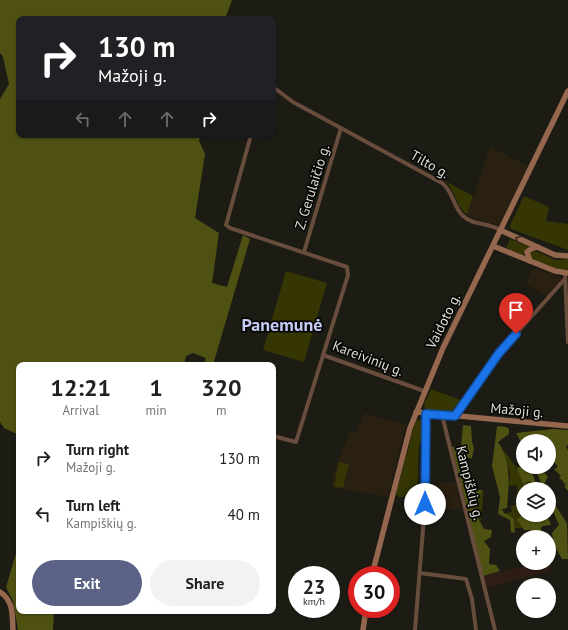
<!DOCTYPE html>
<html lang="en">
<head>
<meta charset="utf-8">
<style>
  body { margin:0; font-family:"PT Sans",sans-serif; background:#f2f2f2; color:#202124; height:100vh; display:flex; flex-direction:column; font-size:15px; white-space:nowrap }
  * { box-sizing:border-box; margin:0 }
  p { font-size:13px; color:#757577 }
  .icon { flex:none; width:22px; height:22px; fill:none; stroke:currentColor; stroke-width:2; stroke-linecap:round; stroke-linejoin:round }
  .map { position:relative; flex:1; overflow:hidden }
  .details { position:absolute; left:16px; top:362px; width:260px; height:252px; display:flex; flex-direction:column; background:#fff; border-radius:8px; box-shadow:0 1px 3px #0004 }
  .details>* { flex:none }
  .banner { position:absolute; left:16px; top:16px; width:260px; height:122px; border-radius:8px; box-shadow:0 1px 3px #0004; background:#202124; color:#fff; overflow:hidden }
  .controls { position:absolute; left:516px; top:434px; display:grid; gap:8px }
  .controls a { display:grid; place-items:center; width:40px; height:40px; border-radius:50%; background:#fff; box-shadow:0 1px 3px #0004; font-size:20px }
  .speed { position:absolute; left:288px; top:566px; display:flex; gap:8px; font-size:20px; font-weight:700; text-align:center }
  .speed>* { display:grid; place-content:center; width:52px; height:52px; border-radius:50%; background:#fff; box-shadow:0 1px 3px #0004; line-height:1 }
  .speed small { font-size:10px; font-weight:400 }
  .speed .limit { border:6px solid #d22; background:#fff; color:#111 }
  .pin { position:absolute; display:grid; place-items:center; width:34px; height:34px; color:#fff; margin:-41px -17px; border-radius:50% 50% 50% 0; rotate:-45deg; box-shadow:0 0 4px #0007 }
  .pin .icon { rotate:45deg }
  .me { position:absolute; width:44px; margin:-22px; rotate:0deg; stroke-linejoin:round; filter:drop-shadow(0 0 3px #0008) }
  .turn { display:flex; align-items:center; gap:14px; height:84px; padding:0 16px; font-size:18px }
  .turn .icon { width:52px; height:52px; stroke-width:2.5 }
  .turn b { display:block; font-size:28px; line-height:34px }
  .lanes { display:flex; align-items:center; height:38px; padding:0 16px; background:#0003; justify-content:center; gap:20px; direction:ltr }
  .lanes .off { opacity:.35 }
  .eta { display:flex; justify-content:space-evenly; align-items:center; height:68px; text-align:center }
  .eta b { font-size:24px; font-weight:700; line-height:28px }
  .action { display:flex; gap:8px; margin-top:auto; padding:8px 16px }
  .action a { flex:1; height:46px; border-radius:24px; background:#5c6285; color:#fff; font-size:16px; font-weight:700; line-height:46px; text-align:center }
  .action a+a { background:#f2f2f2; color:#202124 }
  ul { padding:0; list-style:none }
  li { display:flex; align-items:center; gap:12px; height:56px; padding:0 16px }
  li div { flex:1 }
  li b { display:block; font-size:15px }
  li em { font-style:normal }
  .map>svg:first-child { display:block }
  .commercial { fill:#292011 }
  .industrial { fill:#2e1d15 }
  .green { fill:#353604 }
  .forest { fill:#4f5112 }
  .lines { fill:none; stroke-linecap:round; stroke-linejoin:round }
  .street { stroke:#684c3c; stroke-width:4 }
  .secondary { stroke:#95674e; stroke-width:5.5 }
  .oneway { stroke:#3f2d22 }
  .route-casing { stroke:#114b97; stroke-width:10 }
  .route { stroke:#1a73e8; stroke-width:7 }
  .labels { text-anchor:middle; stroke-width:3.5; stroke-linejoin:round; paint-order:stroke }
  .street-label { font-size:14px; fill:#deddd9; stroke:#060604 }
  .district-label { font-size:18px; font-weight:bold; fill:#c5ccf7; stroke:#060604 }
</style>
</head>
<body>
<div class="map">
<svg width="568" height="630" viewBox="0 0 568 630">
  <rect width="100%" height="100%" fill="#1c1b14"/>
  <g class="commercial">
    <path d="M 490,147 L 528,166 L 500,223 L 497,225 L 479,220 L 467,215 Z"/>
    <path d="M 533,268 L 561,277 L 562,280 L 547,297 L 526,284 Z"/>
    <path d="M 364,413 L 406,425 L 388,497 L 331,487 L 335,468 L 350,432 L 356,433 Z"/>
    <path d="M 455,482 L 462,510 L 427,508 L 428,484 Z"/>
  </g>
  <path class="industrial" d="M 540,563 L 549,564 L 551,571 L 488,588 L 486,587 L 483,576 Z"/>
  <g class="green">
    <path d="M 445,181 L 473,196 L 467,215 C 456,206 455,191 445,181 Z"/>
    <path d="M 524,196 L 549,207 L 546,221 L 568,224 L 568,250 L 511,229 L 510,225 Z"/>
    <path d="M 510,239 L 528,246 L 524,255 L 506,248 Z"/>
    <path d="M 535,251 L 556,260 L 568,259 L 568,270 C 557,269 537,265 530,256 L 531,253 Z"/>
    <path d="M 286,271 L 327,283 L 304,362 L 263,350 Z"/>
    <path d="M 431,389 L 464,401 L 453,413 L 429,411 L 425,408 L 424,404 Z"/>
    <path d="M 421,419 L 424,437 L 419,444 L 417,497 L 399,497 L 396,494 L 414,426 L 417,420 Z"/>
    <path d="M 549,446 L 556,450 L 556,455 L 552,459 L 549,454 Z"/>
    <path d="M 503,449 L 517,468 L 523,484 L 529,481 L 534,484 L 535,489 L 523,489 L 523,515 L 518,519 L 524,528 L 515,528 L 514,519 L 506,515 L 506,513 L 512,512 L 511,507 L 507,507 L 519,504 L 517,485 L 509,486 L 510,473 Z"/>
    <path d="M 339,462 L 349,464 L 343,488 L 334,486 Z"/>
    <path d="M 484,488 L 481,521 L 471,505 L 480,497 Z"/>
  </g>
  <g class="forest">
    <path d="M 0,0 L 232,0 L 225,19 L 19,19 L 19,135 L 201,135 L 199,141 L 205,154 L 195,218 L 219,233 L 212,283 L 227,287 L 243,235 L 250,239 L 213,365 L 204,365 L 206,358 L 193,353 L 186,356 L 184,365 L 19,365 L 19,435 L 4,428 L 0,422 L 0,99 L 9,84 L 3,57 L 0,53 Z"/>
    <path d="M 463,425 L 471,426 L 472,442 L 474,448 L 472,458 L 467,458 L 472,490 L 482,490 L 480,497 L 471,505 L 484,529 L 492,530 L 491,537 L 484,541 L 490,549 L 489,564 L 496,565 L 500,571 L 483,576 L 452,447 L 461,447 Z"/>
    <path d="M 497,426 L 506,427 L 509,429 L 509,434 L 498,442 C 512,462 509,485 507,508 L 502,509 L 504,513 L 514,519 L 515,533 L 511,532 L 510,520 L 498,514 L 500,497 L 492,466 Z"/>
    <path d="M 553,429 L 568,430 L 568,445 L 566,447 L 568,450 L 568,491 L 564,486 L 566,485 L 559,477 L 561,476 L 554,469 L 558,467 L 552,459 L 556,455 L 556,450 L 549,446 L 549,441 L 523,441 L 523,446 L 516,433 Z"/>
    <path d="M 523,464 L 523,467 L 530,467 L 538,489 L 535,489 L 534,484 L 529,481 L 523,484 L 517,468 Z"/>
    <path d="M 534,467 L 540,467 L 548,477 L 544,484 L 547,489 L 544,489 Z"/>
    <path d="M 549,492 L 551,499 L 567,523 L 568,559 L 562,559 L 554,545 L 552,533 L 559,525 L 549,502 Z"/>
    <path d="M 523,515 L 532,515 L 537,519 L 537,515 L 547,515 L 551,525 L 542,526 L 541,529 L 542,537 L 531,537 L 530,530 L 524,530 L 517,519 Z"/>
    <path d="M 19,543 L 19,611 L 54,611 L 53,630 L 18,630 L 13,601 L 6,587 Z"/>
  </g>
  <g class="lines">
    <g class="street">
      <path d="M 273,87 L 293,102 L 442,183 C 453,191 453,207 463,216 C 474,226 487,222 500,230"/>
      <path d="M 251,135 L 226,225 L 230,228 L 347,267 L 348,275 L 296,442 L 273,436"/>
      <path d="M 304,252 L 341,128"/>
      <path d="M 565,274 L 568,342"/>
      <path d="M 323,355 L 424,391"/>
      <path d="M 442,415 L 495,630"/>
      <path d="M 455,416 L 499,353 L 564,280"/>
      <path d="M 420,573 L 466,579 L 472,599 L 476,630"/>
      <path d="M 415,630 L 425,504 L 426,414"/>
    </g>
    <g class="secondary">
      <path d="M 500,230 L 555,255 L 568,256"/>
      <path d="M 493,246 L 555,271 L 568,273"/>
      <path d="M 530,261 L 527,252 L 531,249 L 537,247"/>
      <path d="M 416,412 L 568,426"/>
      <path d="M 372,575 L 410,428 L 443,348 L 568,91"/>
      <path d="M 0,592 C 14,601 12,615 13,630"/>
      <path d="M 363,630 L 366,609"/>
    </g>
  </g>
  <defs><path id="oneway-chevron" d="M-2-3.5L2.5 0L-2 3.5" fill="none" stroke-width="1.6" stroke-linecap="round" stroke-linejoin="round"/></defs>
  <use class="oneway" href="#oneway-chevron" transform="translate(518 239) rotate(-157)"/>
  <g class="lines">
    <defs>
      <path id="route" d="M 425,504 L 426,414 L 455,416 L 499,353 L 516,334"/>
    </defs>
    <use href="#route" class="route-casing"/>
    <use href="#route" class="route"/>
  </g>
  <g class="labels">
    <g class="street-label">
      <text transform="translate(430 164) rotate(30)" y="5">Tilto g.</text>
      <text transform="translate(312 187) rotate(-73)" y="5">Z. Gerulaičio g.</text>
      <text transform="translate(443 321) rotate(-64)" y="5">Vaidoto g.</text>
      <text transform="translate(368 358) rotate(21)" y="5">Kareivinių g.</text>
      <text transform="translate(517 410) rotate(5)" y="5">Mažoji g.</text>
      <text transform="translate(470 483) rotate(76)" y="5">Kampiškių g.</text>
    </g>
    <g class="district-label">
      <text x="282" y="331">Panemunė</text>
    </g>
  </g>
</svg>
<div class="controls">
<a><svg class="icon" aria-label="sound" viewBox="0 0 24 24"><path d="M4 9h4l5-4v14l-5-4H4zM17 9q2 3 0 6"/></svg></a>
<a><svg class="icon" aria-label="layers" viewBox="0 0 24 24"><path d="M12 4l9 5-9 5-9-5zM3 14l9 5 9-5"/></svg></a>
<a>+</a>
<a>−</a>
</div>
<div class="speed"><div>23<small>km/h</small></div><div class="limit">30</div></div>
<div class="pin" style="left:516px;top:334px;background:#d93025"><svg class="icon" aria-label="arrive" viewBox="0 0 24 24"><path d="M6 21V4h12l-3 4 3 4H6"/></svg></div>
<svg class="me" style="left:425px;top:504px" viewBox="-20 -20 40 40"><circle r="19" fill="#fff"/><path d="M0-13L10 11 0 6-10 11z" fill="#1a73e8"/></svg>
<div class="banner">
<div class="turn"><svg class="icon" aria-label="right" viewBox="0 0 24 24"><path d="M7 20v-9h11M14 6l5 5-5 5"/></svg><div><b>130 m</b>Mažoji g.</div></div>
<div class="lanes"><svg class="icon off" aria-label="left" viewBox="0 0 24 24"><path d="M17 20v-9H6M10 6l-5 5 5 5"/></svg><svg class="icon off" aria-label="ahead" viewBox="0 0 24 24"><path d="M12 20V5M6 11l6-6 6 6"/></svg><svg class="icon off" aria-label="ahead" viewBox="0 0 24 24"><path d="M12 20V5M6 11l6-6 6 6"/></svg><svg class="icon" aria-label="right" viewBox="0 0 24 24"><path d="M7 20v-9h11M14 6l5 5-5 5"/></svg></div>
</div>
<section class="details">
<div class="eta">
<div><b>12:21</b><p>Arrival</p></div>
<div><b>1</b><p>min</p></div>
<div><b>320</b><p>m</p></div>
</div>
<ul>
<li><svg class="icon" aria-label="right" viewBox="0 0 24 24"><path d="M7 20v-9h11M14 6l5 5-5 5"/></svg><div><b>Turn right</b><p>Mažoji g.</p></div><em>130 m</em></li>
<li><svg class="icon" aria-label="left" viewBox="0 0 24 24"><path d="M17 20v-9H6M10 6l-5 5 5 5"/></svg><div><b>Turn left</b><p>Kampiškių g.</p></div><em>40 m</em></li>
</ul>
<div class="action"><a>Exit</a><a>Share</a></div>
</section>
</div>
</body>
</html>
